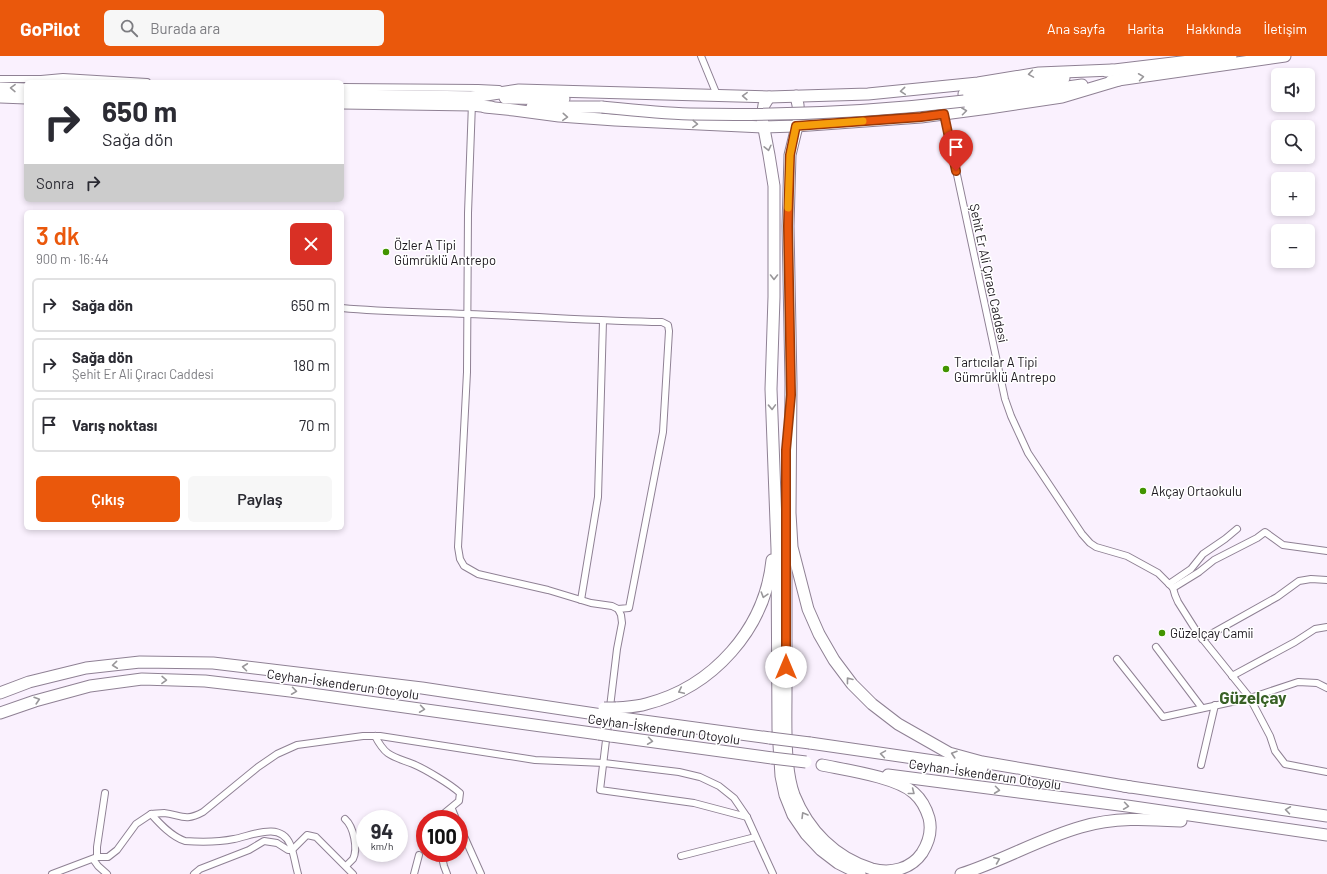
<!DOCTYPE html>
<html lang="tr">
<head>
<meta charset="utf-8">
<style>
  body { margin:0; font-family:Barlow,sans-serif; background:#f7f7f7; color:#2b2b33; height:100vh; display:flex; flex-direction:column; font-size:15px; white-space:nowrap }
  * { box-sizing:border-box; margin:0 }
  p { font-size:13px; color:#7c7c81 }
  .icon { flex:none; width:22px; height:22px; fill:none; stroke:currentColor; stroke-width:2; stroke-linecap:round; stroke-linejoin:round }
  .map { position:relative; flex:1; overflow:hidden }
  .panel { position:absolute; left:24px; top:154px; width:320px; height:320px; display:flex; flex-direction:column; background:#fff; border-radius:6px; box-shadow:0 2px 6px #0003 }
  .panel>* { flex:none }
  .guide { position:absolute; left:24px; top:24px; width:320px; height:122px; border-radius:6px; box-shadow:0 2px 6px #0003; background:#fff; color:#2b2b33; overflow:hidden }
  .controls { position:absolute; left:1271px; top:12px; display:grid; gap:8px }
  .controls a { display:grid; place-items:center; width:44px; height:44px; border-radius:6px; background:#fff; box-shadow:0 2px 6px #0003; font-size:20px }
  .speed { position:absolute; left:356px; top:754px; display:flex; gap:8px; font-size:20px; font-weight:700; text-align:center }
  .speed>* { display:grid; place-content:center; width:52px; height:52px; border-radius:50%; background:#fff; box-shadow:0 2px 6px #0003; line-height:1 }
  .speed small { font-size:10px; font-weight:400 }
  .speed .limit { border:6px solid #d22; background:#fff; color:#111 }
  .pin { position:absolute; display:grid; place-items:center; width:34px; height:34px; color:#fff; margin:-41px -17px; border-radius:50% 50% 50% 0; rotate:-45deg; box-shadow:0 0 4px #0007 }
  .pin .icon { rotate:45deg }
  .me { position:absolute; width:44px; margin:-22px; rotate:0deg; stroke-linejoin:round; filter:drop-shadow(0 0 3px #0008) }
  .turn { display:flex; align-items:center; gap:14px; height:84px; padding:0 12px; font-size:18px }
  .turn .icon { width:52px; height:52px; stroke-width:2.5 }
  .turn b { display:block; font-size:28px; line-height:34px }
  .then { display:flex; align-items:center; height:38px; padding:0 12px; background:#0003; gap:8px; font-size:15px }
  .round { display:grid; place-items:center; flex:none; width:42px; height:42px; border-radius:6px; background:#f7f7f7 }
  .overview { display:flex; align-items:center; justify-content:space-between; height:68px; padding:0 12px }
  h1 { font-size:24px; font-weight:600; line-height:30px; color:#ea580c }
  .cta { display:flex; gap:8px; margin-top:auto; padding:8px 12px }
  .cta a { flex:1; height:46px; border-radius:6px; background:#ea580c; color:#fff; font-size:16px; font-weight:600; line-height:46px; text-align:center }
  .cta a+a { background:#f7f7f7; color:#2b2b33 }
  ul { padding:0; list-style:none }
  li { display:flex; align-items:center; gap:12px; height:54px; margin:0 8px 6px; padding:0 4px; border:2px solid #e1e1e2; border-radius:6px }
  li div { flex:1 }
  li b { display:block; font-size:15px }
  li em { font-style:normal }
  header { display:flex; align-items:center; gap:24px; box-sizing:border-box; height:56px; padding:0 20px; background:#ea580c; color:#fff }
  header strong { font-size:19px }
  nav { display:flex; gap:22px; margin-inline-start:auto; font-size:14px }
  .search { width:280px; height:36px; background:#f7f7f7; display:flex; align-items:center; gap:10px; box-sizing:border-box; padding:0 14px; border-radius:6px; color:#7c7c81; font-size:15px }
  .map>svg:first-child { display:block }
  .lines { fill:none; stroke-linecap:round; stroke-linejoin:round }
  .street-casing { stroke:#8f8194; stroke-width:8 }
  .highway-casing { stroke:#8f8194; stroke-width:13 }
  .street { stroke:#fff; stroke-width:6 }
  .highway { stroke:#fff; stroke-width:11 }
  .highway-bridge-casing { stroke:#8f8194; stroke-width:13; stroke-linecap:butt }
  .highway-bridge { stroke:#fff; stroke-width:11 }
  .oneway { stroke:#99979a }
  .route-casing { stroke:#983908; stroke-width:10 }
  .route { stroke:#ea580c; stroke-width:7 }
  .slow { stroke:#f59e0b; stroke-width:7 }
  .poi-dot { fill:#429400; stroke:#fff; stroke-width:1.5 }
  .labels { text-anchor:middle; stroke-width:3; stroke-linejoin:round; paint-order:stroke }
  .poi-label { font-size:13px; fill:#1d181f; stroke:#fff; text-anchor:start }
  .street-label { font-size:13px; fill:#1d181f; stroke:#fff }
  .district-label { font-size:17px; font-weight:bold; fill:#396126; stroke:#fff }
</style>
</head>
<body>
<header>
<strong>GoPilot</strong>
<div class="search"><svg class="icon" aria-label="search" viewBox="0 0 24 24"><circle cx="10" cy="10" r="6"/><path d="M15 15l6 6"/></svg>Burada ara</div>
<nav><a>Ana sayfa</a><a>Harita</a><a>Hakkında</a><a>İletişim</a></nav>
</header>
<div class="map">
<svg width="1327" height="818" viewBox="0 0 1327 818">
  <rect width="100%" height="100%" fill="#faf1fe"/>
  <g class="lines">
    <defs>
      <g id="street">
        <path d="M 701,0 L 717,39"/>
        <path d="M 0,23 L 41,23 L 63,21 L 147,26"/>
        <path d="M 342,31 L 478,32 L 499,33"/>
        <path d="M 472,47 L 468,157 L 467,316 L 458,491 L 460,503 L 464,510 L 478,518 L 548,534 L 591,547 L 612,550 L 618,553 L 621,559 L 622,567 L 617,593 L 600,734 L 694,747 L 747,761"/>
        <path d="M 944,58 L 1005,343 L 1011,360 L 1028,397 L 1082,478 L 1090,487 L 1096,491 L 1127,500 L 1158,517 L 1173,532 L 1175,539 L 1178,546 L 1197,576 L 1250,642 L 1270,680 L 1275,695 L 1285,708 L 1327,716"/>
        <path d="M 342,252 C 384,256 425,256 467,258 C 532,260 597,265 662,266 L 668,269 L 669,275 L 663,376 L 629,552 L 618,553"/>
        <path d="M 1169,528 L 1191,513 L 1203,498 L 1225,483 L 1237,473"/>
        <path d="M 1173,532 L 1199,516 L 1214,504 L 1257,482 L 1265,476 L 1283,489 L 1327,495"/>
        <path d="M 581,544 L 598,441 L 603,265"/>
        <path d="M 1202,583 L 1277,541 L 1299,525 L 1311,523 L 1327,524"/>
        <path d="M 1156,591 L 1202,652"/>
        <path d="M 1117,603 L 1163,661 L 1250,642 L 1298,626 L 1317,627 L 1327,632"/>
        <path d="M 1232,620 L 1295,586 L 1315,573 L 1327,571"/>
        <path d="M 375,680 C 386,701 392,700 413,708 C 425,713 450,728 460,737 L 459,745 L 442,759 L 441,763"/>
        <path d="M 1201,709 L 1215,649"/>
        <path d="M 452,753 L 456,763"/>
        <path d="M 345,763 C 354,771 358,793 353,803 C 351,805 348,808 346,810"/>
        <path d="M 459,769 L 481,818"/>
        <path d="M 441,797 L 444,810 L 447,818"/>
        <path d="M 681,800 L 755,781"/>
        <path d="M 97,801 L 97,791 L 105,737"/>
        <path d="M 93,803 L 98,810 L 107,818"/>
        <path d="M 52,818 L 97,801 L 108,801 L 117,794 L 136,768 L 151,758"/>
        <path d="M 194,818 L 200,813 L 249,794 L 264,785 L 277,787 L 288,794 L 292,794 L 307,779 L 316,781 L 353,818"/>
        <path d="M 298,818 C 295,808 294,797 290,788 C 280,765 251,780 234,783 C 219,786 200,786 185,785 C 172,781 160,768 151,758 C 155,758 159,757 164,757 C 181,759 185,766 203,756 L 258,711 L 277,698 L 297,689 L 363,680 L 380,680 L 535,704 L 604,707 L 679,716 L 700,721 L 719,730 L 734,742 L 747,761 L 773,818"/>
        <path d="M 414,818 L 419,799"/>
      </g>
      <g id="highway">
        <path d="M 1106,15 L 1231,0"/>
        <path d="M 1111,25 L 1285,0"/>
        <path d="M 0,32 L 26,33"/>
        <path d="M 964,38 L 1064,22"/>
        <path d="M 342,39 L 480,41"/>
        <path d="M 796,40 L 798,49 L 799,62 L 790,99 L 788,170 L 791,327 L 790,457 L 792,491 L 808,553 L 819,578 L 834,604 L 852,628 L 872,648 L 898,668 L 949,697 L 982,706 L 1130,731"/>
        <path d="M 0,41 L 26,42"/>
        <path d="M 473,41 L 519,34 L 769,41 L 868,38 L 978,27 L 1039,17 L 1112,14"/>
        <path d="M 769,41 L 764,49 L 762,62 L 769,99 L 774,130 L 774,241 L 771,333 L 777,493 L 778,673 L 781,720 L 785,739 L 793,759 L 806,778 L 821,794 L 838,807 L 860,818"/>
        <path d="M 505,42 L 564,43"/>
        <path d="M 964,45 L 1082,29"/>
        <path d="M 342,47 L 471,49 L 491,51"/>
        <path d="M 485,51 L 514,54 L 559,60 L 615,64 L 763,71 L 796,70 L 921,61 L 989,52 L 1062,41 L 1119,24"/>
        <path d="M 532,51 L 602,51"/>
        <path d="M 786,486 C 786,536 786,587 786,637 C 786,666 784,712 794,739 C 808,774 835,802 872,813 C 891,818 911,813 922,797 C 929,786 932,774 929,762 C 926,752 922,744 914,737 C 896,721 846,714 822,709"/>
        <path d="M 0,637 L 29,626 L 86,612 L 140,606 L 213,607 L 422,632 L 602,659"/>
        <path d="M 616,652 C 626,651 636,651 646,648 C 713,631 765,573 772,504"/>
        <path d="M 0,657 L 35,645 L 90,630 L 142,623 L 205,625 L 290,635 L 599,678"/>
        <path d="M 614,661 L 770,682"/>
        <path d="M 611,680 L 772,702"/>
        <path d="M 810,687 L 982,712"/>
        <path d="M 888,719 L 1127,750 L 1327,779"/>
        <path d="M 1124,730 L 1327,760"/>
        <path d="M 961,818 C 1002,805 1039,783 1081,771 C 1114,761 1147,763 1181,765"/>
      </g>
    </defs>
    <use href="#street" class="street-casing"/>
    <use href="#highway" class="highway-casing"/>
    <use href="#street" class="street"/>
    <use href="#highway" class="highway"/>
    <defs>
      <g id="highway-bridge">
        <path d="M 602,51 C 632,54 661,57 690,58 C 782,60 873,56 964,45"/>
        <path d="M 604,652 L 616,652"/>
        <path d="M 602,659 L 614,661"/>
        <path d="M 599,678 L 611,680"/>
        <path d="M 770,682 L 810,687"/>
        <path d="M 772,702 L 806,706"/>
      </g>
    </defs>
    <use href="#highway-bridge" class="highway-bridge-casing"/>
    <use href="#highway-bridge" class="highway-bridge"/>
  </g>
  <defs><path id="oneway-chevron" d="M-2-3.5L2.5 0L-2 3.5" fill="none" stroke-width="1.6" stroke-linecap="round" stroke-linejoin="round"/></defs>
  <g class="oneway">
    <use href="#oneway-chevron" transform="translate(1031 18) rotate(171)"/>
    <use href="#oneway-chevron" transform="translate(1141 21) rotate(-8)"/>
    <use href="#oneway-chevron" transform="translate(13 32) rotate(-179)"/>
    <use href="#oneway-chevron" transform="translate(903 35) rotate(175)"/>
    <use href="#oneway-chevron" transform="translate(745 40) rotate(-178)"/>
    <use href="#oneway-chevron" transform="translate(964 55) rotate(-7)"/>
    <use href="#oneway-chevron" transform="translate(565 61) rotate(4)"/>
    <use href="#oneway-chevron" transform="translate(695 68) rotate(3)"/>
    <use href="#oneway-chevron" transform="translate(768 92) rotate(77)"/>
    <use href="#oneway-chevron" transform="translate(774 221) rotate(90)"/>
    <use href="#oneway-chevron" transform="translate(772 351) rotate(88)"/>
    <use href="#oneway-chevron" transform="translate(764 539) rotate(107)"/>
    <use href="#oneway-chevron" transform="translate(115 609) rotate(174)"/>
    <use href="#oneway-chevron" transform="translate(245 611) rotate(-173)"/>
    <use href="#oneway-chevron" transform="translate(164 624) rotate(1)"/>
    <use href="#oneway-chevron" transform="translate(849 624) rotate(-128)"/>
    <use href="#oneway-chevron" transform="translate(294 635) rotate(8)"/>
    <use href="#oneway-chevron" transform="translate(681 635) rotate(155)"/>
    <use href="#oneway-chevron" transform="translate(37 644) rotate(-17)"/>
    <use href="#oneway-chevron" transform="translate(422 653) rotate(8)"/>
    <use href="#oneway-chevron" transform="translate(650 685) rotate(8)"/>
    <use href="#oneway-chevron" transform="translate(883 698) rotate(-171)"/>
    <use href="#oneway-chevron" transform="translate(954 698) rotate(-162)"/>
    <use href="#oneway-chevron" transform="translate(997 734) rotate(7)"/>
    <use href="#oneway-chevron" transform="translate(912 736) rotate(38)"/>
    <use href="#oneway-chevron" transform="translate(1126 750) rotate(8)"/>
    <use href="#oneway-chevron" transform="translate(1288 754) rotate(-172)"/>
    <use href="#oneway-chevron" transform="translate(804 759) rotate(-121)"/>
    <use href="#oneway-chevron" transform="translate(997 804) rotate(-22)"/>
  </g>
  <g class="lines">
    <defs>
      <path id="route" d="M 786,611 L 786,394 L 791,339 L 788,170 L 790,99 L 796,70 L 921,61 L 944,58 L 956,115"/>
    </defs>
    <use href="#route" class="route-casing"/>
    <use href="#route" class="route"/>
    <path class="slow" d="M 788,152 L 790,99 L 796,70 L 863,65"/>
  </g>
  <g class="poi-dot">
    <circle cx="386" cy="196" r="4"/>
    <circle cx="946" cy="313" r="4"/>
    <circle cx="1143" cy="435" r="4"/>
    <circle cx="1162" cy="577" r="4"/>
  </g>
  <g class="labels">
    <g class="poi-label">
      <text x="394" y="194">Özler A Tipi<tspan x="394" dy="15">Gümrüklü Antrepo</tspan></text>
      <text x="954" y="311">Tartıcılar A Tipi<tspan x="954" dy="15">Gümrüklü Antrepo</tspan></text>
      <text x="1151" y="440">Akçay Ortaokulu</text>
      <text x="1170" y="582">Güzelçay Camii</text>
    </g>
    <g class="street-label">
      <text transform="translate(989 217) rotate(78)" y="5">Şehit Er Ali Çıracı Caddesi</text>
      <text transform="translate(343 628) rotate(8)" y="5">Ceyhan-İskenderun Otoyolu</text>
      <text transform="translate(664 673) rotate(8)" y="5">Ceyhan-İskenderun Otoyolu</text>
      <text transform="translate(985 718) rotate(8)" y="5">Ceyhan-İskenderun Otoyolu</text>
    </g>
    <g class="district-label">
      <text x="1253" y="648">Güzelçay</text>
    </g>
  </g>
</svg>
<div class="controls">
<a><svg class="icon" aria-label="sound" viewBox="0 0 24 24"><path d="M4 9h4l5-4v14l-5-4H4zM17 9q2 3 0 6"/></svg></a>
<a><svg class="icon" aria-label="search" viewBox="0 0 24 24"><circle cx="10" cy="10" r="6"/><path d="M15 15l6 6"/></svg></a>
<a>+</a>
<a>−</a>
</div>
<div class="speed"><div>94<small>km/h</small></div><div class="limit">100</div></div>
<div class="pin" style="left:956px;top:115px;background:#d93025"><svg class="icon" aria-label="arrive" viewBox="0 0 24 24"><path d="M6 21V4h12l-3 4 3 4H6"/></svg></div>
<svg class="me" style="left:786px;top:611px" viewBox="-20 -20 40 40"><circle r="19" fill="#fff"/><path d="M0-13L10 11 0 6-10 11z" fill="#ea580c"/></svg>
<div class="guide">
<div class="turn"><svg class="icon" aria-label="right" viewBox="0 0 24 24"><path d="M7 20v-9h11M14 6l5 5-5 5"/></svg><div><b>650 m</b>Sağa dön</div></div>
<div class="then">Sonra<svg class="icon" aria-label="right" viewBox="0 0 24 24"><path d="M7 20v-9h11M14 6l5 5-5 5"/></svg></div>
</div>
<section class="panel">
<div class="overview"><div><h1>3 dk</h1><p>900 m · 16:44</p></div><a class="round" style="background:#d93025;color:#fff"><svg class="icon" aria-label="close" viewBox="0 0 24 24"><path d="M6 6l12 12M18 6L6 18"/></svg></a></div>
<ul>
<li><svg class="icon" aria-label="right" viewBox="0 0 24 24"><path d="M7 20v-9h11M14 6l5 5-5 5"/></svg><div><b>Sağa dön</b></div><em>650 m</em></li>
<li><svg class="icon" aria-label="right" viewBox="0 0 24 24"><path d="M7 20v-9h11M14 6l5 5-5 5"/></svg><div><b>Sağa dön</b><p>Şehit Er Ali Çıracı Caddesi</p></div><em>180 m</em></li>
<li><svg class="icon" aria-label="arrive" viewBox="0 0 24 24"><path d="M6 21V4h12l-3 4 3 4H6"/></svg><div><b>Varış noktası</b></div><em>70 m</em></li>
</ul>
<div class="cta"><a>Çıkış</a><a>Paylaş</a></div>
</section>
</div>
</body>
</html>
